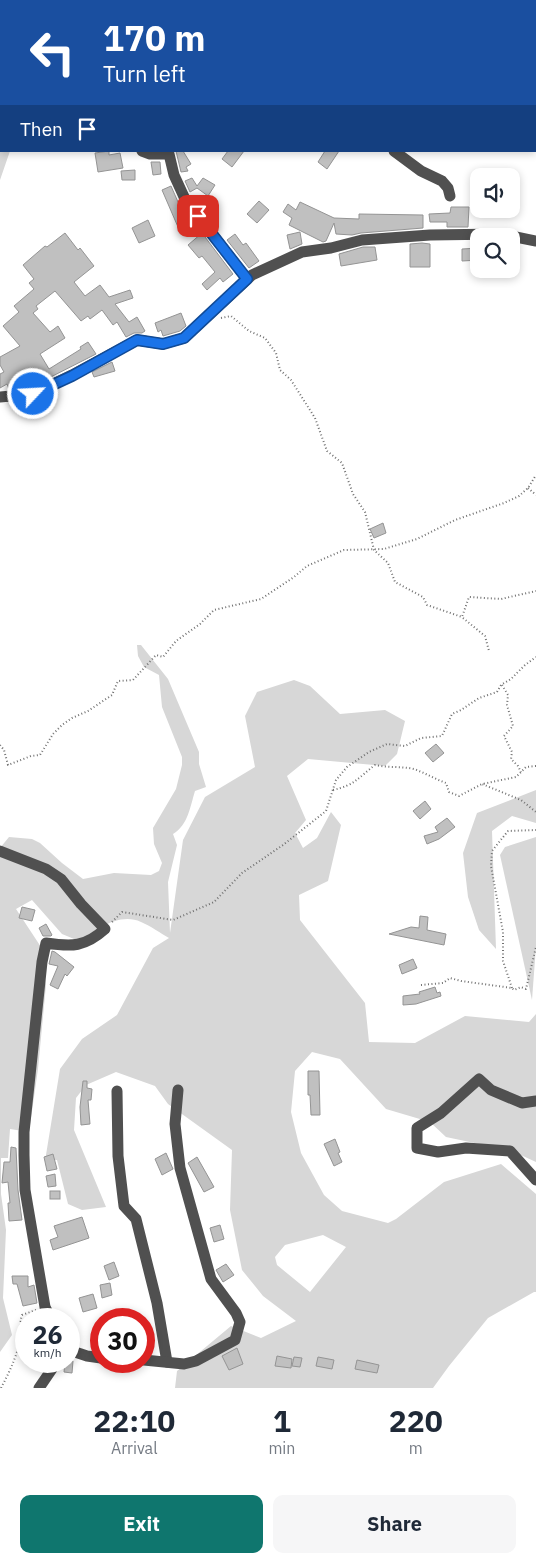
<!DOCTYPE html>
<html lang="en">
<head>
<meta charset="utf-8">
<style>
  body { margin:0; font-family:"IBM Plex Sans",sans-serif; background:#f6f6f7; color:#1f2937; height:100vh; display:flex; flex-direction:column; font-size:19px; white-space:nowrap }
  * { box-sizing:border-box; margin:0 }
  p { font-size:16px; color:#747a83 }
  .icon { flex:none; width:28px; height:28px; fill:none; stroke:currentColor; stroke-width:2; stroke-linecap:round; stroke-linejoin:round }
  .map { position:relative; height:1388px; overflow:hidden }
  .drawer { display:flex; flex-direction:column; background:#fff; flex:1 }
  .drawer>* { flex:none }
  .guide { position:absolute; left:0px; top:0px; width:536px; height:152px; box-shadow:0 2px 8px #0003; background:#1a4fa0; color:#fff; overflow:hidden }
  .buttons { position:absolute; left:470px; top:168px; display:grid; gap:10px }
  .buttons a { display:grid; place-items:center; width:50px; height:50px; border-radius:10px; background:#fff; box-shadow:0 2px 8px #0003; font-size:25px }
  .speed { position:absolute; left:15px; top:1308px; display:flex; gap:10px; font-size:25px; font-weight:700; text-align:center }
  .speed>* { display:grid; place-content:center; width:65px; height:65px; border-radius:50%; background:#fff; box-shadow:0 2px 8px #0003; line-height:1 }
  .speed small { font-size:12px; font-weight:400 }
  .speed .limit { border:8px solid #d22; background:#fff; color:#111 }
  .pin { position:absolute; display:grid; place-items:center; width:42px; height:42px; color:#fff; margin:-21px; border-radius:10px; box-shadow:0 2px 8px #0006 }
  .me { position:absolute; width:55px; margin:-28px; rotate:65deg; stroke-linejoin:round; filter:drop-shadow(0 0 4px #0008) }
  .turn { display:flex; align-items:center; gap:18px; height:105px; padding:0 20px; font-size:22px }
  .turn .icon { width:65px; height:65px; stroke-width:2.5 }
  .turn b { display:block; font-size:35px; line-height:42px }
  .then { display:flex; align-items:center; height:48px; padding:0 20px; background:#0003; gap:10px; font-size:19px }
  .eta { display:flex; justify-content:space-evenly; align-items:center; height:85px; text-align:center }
  .eta b { font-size:30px; font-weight:800; line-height:35px }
  .action { display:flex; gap:10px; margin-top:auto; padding:10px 20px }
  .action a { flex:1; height:58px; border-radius:10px; background:#0f766e; color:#fff; font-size:20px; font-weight:800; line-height:58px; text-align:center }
  .action a+a { background:#f6f6f7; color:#1f2937 }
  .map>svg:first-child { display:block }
  .green { fill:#d7d7d7; fill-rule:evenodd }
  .building { fill:#c0c0c0; stroke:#949494 }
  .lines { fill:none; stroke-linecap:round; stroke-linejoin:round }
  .path { stroke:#727272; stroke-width:2; stroke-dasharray:1 2.5; stroke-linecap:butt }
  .minor { stroke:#505050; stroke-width:11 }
  .route-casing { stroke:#114b97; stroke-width:12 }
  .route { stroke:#1a73e8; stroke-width:9 }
</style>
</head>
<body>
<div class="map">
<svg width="536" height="1388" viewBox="0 0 536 1388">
  <rect width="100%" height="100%" fill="#fff"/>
  <g class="green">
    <path d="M 15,0 L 96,0 L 99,1 L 15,1 Z"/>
    <path d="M 177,0 L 536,0 L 536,6 L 535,1 Z"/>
    <path d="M 0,112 L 1,151 L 10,151 L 0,180 Z"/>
    <path d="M 137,645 L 141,645 L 168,679 L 199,752 L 199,764 L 206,787 L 195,791 C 190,807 188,825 173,834 L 177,845 L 168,882 L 170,933 L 183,840 L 205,797 L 255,767 L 245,716 L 257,692 L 294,680 L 310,686 L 340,714 L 385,710 L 405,721 L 397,754 L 385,766 L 308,759 L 287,776 L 306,820 L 295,833 L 303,848 L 317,838 L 331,812 L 341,825 L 328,881 L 299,895 L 300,920 L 365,1003 L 369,1042 L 415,1043 L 465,1016 L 529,1022 L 536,1014 L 536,1162 L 512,1151 L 446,1137 L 430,1122 L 386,1109 L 340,1059 L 312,1052 L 295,1071 L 291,1112 L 301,1153 L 324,1195 L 342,1211 L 388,1223 L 396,1219 L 444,1182 L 501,1164 L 536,1194 L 536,1292 L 534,1292 L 488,1318 L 449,1366 L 433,1388 L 175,1388 L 177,1371 L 231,1326 L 261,1338 L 296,1321 L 263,1296 L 242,1270 L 230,1210 L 232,1150 L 168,1104 L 155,1086 L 116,1072 L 86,1085 L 76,1098 L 74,1130 L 106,1207 L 82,1210 L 68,1204 L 57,1160 L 45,1161 L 60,1069 L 82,1039 L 117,1015 L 153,948 L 169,938 C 160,933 151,926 141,922 C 119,912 96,930 79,941 L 62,934 L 32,900 L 16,909 L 41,947 L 46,985 L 38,1069 L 29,1132 L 10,1129 L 8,1158 L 1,1158 L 1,1194 L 6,1230 L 3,1298 L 12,1335 L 0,1352 L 0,848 L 9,837 L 32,839 L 40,843 L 62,863 L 83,879 L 114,873 L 151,875 L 159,871 L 162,863 L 154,844 L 153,828 L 176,789 L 182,765 L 182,757 L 162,707 L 159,675 L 144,667 L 138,656 ZM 323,1235 L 346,1247 L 310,1292 L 277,1265 L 275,1257 L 285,1245 Z"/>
    <path d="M 536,790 L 536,823 L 512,816 L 492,831 L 496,949 L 479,930 L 468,897 L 463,853 L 477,813 Z"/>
    <path d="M 536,837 L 536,946 L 532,1000 L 500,855 L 505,847 Z"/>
  </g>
  <g class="building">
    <path d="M 109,151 L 109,155 L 120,153 L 123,168 L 98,172 L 95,153 Z"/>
    <path d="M 176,151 L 183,151 L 191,164 L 186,167 L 188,171 L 181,172 Z"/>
    <path d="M 228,151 L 244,151 L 232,167 L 222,159 Z"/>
    <path d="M 325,151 L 339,151 L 327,169 L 318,162 Z"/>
    <path d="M 151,162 L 160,162 L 161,174 L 153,175 Z"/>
    <path d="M 135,170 L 135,180 L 122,180 L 121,171 Z"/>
    <path d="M 192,178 L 197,186 L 203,178 L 215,185 L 208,196 L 197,188 L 190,192 L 185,181 Z"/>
    <path d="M 171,186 L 178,202 L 188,216 L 183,218 L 185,223 L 178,227 L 162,190 Z"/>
    <path d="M 259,201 L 269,210 L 257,223 L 247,214 Z"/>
    <path d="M 300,202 L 334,218 L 359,219 L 359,214 L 423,215 L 423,228 L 361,233 L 352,235 L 336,234 L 334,223 L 326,241 L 323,242 L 289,225 L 292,218 L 283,212 L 288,204 L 296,210 Z"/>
    <path d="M 451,207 L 469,207 L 468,227 L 447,227 L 447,222 L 430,222 L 429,214 L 450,213 Z"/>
    <path d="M 148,220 L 155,236 L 139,243 L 132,228 Z"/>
    <path d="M 300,232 L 302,244 L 290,249 L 287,235 Z"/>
    <path d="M 65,233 L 78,250 L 80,248 L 94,266 L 74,282 L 85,296 L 100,285 L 109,297 L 130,290 L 133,298 L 115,304 L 129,322 L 137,317 L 145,331 L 142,333 L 134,333 L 126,337 L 117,322 L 113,325 L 102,310 L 90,319 L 88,316 L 81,321 L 55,291 L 36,306 L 38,309 L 33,313 L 50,332 L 58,326 L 65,338 L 40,354 L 49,369 L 81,349 L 80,347 L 88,342 L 96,354 L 31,387 L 28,387 L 26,384 L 21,388 L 9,389 L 7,384 L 0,388 L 0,374 L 4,372 L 0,365 L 0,357 L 20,346 L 3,326 L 19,312 L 14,306 L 34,289 L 29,283 L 34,279 L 23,265 L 45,246 L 47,247 Z"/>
    <path d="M 202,233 L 233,274 L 223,282 L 220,278 L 207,290 L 202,284 L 215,272 L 202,256 L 199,258 L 188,245 Z"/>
    <path d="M 235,234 L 243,245 L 246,243 L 259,261 L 249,268 L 227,240 Z"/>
    <path d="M 422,243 L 430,244 L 430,267 L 410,267 L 410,244 Z"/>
    <path d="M 363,247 L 375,247 L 377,260 L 341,266 L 339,254 Z"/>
    <path d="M 479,248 L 479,260 L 462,261 L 462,249 Z"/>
    <path d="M 181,313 L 186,326 L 180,331 L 163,336 L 161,330 L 158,332 L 155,323 Z"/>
    <path d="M 112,362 L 115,371 L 94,377 L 92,372 Z"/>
    <path d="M 383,523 L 386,533 L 374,538 L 370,529 Z"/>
    <path d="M 436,744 L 444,753 L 433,762 L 425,753 Z"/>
    <path d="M 425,801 L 431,809 L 420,819 L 413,811 Z"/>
    <path d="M 447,818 L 455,827 L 439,839 L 427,844 L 424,836 L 438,832 L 435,827 Z"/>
    <path d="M 22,907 L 35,910 L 32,921 L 19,918 Z"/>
    <path d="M 420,916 L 428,917 L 427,930 L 446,934 L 444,945 L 389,934 L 411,927 L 419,928 Z"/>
    <path d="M 46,924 L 52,935 L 51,936 L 43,936 L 39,928 Z"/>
    <path d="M 52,951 L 55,952 L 74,967 L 67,976 L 65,974 L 58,989 L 50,985 L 58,966 L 49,964 Z"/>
    <path d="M 413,959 L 417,968 L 402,974 L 399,965 Z"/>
    <path d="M 435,987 L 437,993 L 440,992 L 441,996 L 416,1004 L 403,1005 L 403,996 L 420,994 L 419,992 Z"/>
    <path d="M 308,1071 L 319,1071 L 320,1115 L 311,1115 L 310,1095 L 308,1095 Z"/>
    <path d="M 83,1081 L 87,1081 L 87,1088 L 92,1089 L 91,1100 L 88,1100 L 90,1124 L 81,1125 L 80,1107 Z"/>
    <path d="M 335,1139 L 340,1152 L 338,1153 L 342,1162 L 334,1166 L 324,1144 Z"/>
    <path d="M 11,1147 L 16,1148 L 18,1190 L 22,1220 L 9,1221 L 8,1203 L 10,1203 L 8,1182 L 2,1183 L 4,1162 L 10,1162 Z"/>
    <path d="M 166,1153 L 173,1169 L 162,1175 L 155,1159 Z"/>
    <path d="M 53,1154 L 57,1169 L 47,1171 L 44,1157 Z"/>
    <path d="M 197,1157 L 214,1187 L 204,1192 L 188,1163 Z"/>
    <path d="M 55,1174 L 56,1186 L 48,1187 L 46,1176 Z"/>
    <rect x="50" y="1191" width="10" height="8"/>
    <path d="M 82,1217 L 89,1238 L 53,1250 L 50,1240 L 58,1237 L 54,1226 Z"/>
    <path d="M 220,1225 L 224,1239 L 214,1242 L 210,1228 Z"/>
    <path d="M 114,1262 L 119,1276 L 109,1280 L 104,1266 Z"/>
    <path d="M 226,1264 L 234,1275 L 223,1282 L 216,1270 Z"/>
    <path d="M 12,1276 L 28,1276 L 28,1287 L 34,1285 L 37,1303 L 23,1306 L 17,1284 L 13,1284 Z"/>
    <path d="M 110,1283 L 112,1295 L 102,1298 L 100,1285 Z"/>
    <path d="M 93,1294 L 97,1308 L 83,1312 L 79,1298 Z"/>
    <path d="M 237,1348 L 243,1364 L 229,1370 L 222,1356 Z"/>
    <path d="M 277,1356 L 292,1359 L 291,1368 L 275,1366 Z"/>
    <path d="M 294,1357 L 302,1358 L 300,1367 L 292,1366 Z"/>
    <path d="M 318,1357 L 334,1360 L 332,1369 L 316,1366 Z"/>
    <path d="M 357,1360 L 379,1365 L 377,1373 L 355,1369 Z"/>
    <path d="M 65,1361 L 73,1361 L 72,1373 L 64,1372 Z"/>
  </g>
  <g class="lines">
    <g class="path">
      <path d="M 221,318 L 231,316 L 249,331 L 265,338 L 276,353 L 280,370 L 291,380 L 315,418 L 327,451 L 342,463 L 353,494 L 365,512 L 374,550 L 388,563 L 395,582 L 423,597 L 427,605 L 462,617 L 469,597 L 501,599 L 536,591"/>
      <path d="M 528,488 L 536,495"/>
      <path d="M 463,618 L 485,636 L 489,651"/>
      <path d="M 502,685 L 508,695 L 507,705 L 513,726 L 504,736 L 512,752 L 511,759 L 518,766 L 521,772"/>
      <path d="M 0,745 L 4,750 L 8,765 L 31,756 L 40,755 L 53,734 L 62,725 L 72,718 L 88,711 L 112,695 L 118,681 L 133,680 L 156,655 L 163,657 L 176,641 L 200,624 L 214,610 L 261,599 L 294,577 L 307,566 L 344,550 L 384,549 L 417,539 L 455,520 L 504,503 L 519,496 L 528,488 L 536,475"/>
      <path d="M 536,766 L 526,767 L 516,777 L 482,784 L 521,800 L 536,812"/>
      <path d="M 333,790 C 355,785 358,778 375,765 C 388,768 401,766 414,769 C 425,773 435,779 446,783 L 449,792 L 459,796 L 482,784"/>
      <path d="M 112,922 L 122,912 L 173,920 L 214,902 L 242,873 L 283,845 L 326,811 L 336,780 L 347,767 L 369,752 L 387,744 L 405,746 L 421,738 L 442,736 L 452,714 L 461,710 L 479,698 L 497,692 L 501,685 L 511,679 L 525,665 L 536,657"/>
      <path d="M 421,985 L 443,983 L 450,978 L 461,981 L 512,988 L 514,990 L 521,987 L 526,989 L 536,947"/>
      <path d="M 512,988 L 503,961 L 503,932 L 491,866 L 492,851 L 508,831 L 536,830"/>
      <path d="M 1,1388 C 10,1371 18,1354 21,1335 C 22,1327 19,1324 22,1315 L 36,1310"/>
    </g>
    <g class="minor">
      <path d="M 503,1 L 503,0"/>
      <path d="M 535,40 L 536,42"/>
      <path d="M 535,77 L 536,78"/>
      <path d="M 142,151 L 150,154 L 169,154 L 174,175 L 185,199 L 247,279"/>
      <path d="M 394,151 L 421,171 L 442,181 L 448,188 L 450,196"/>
      <path d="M 511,236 L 536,241"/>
      <path d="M 0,397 L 33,394 L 72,375 L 137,340 L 163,344 L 184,338 L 252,275 L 302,252 L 331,248 L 362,240 L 430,235 L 501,234 L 511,236"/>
      <path d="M 0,851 L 46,869 L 61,879 L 81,904 L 105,929 C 85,947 72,947 46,943 L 42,962 L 24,1132 L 24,1155 L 25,1190 L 45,1307 L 51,1319"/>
      <path d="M 117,1091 L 118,1156 L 124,1206 L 136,1219 L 157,1303 L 167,1362"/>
      <path d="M 536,1101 L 522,1103 L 491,1090 L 479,1079 L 441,1113 L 417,1128 L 417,1148 L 438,1152 L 466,1148 L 510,1151 L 536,1180"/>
      <path d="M 69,1350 L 87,1356 L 101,1358"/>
      <path d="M 144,1360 L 184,1364 L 196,1361 L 235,1340 L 240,1322 L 236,1313 L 211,1279 L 180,1168 L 175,1124 L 178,1090"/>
      <path d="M 39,1388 L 52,1369 L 54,1361"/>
    </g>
  </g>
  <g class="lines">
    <defs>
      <path id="route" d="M 33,394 L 72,376 L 137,340 L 163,344 L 184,338 L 247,279 L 198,216"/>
    </defs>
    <use href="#route" class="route-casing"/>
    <use href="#route" class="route"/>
  </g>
</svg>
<div class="buttons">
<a><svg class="icon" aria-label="sound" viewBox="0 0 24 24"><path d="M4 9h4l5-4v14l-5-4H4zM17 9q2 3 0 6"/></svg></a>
<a><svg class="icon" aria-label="search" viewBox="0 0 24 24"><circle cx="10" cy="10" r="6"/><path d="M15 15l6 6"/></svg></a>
</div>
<div class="speed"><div>26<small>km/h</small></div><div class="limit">30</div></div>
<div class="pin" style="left:198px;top:216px;background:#d93025"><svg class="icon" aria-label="arrive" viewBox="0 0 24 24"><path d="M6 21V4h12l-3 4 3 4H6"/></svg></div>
<svg class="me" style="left:33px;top:394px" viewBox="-20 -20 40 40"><circle r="17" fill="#1a73e8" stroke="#fff" stroke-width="3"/><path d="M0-11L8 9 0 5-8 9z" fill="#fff"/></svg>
<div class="guide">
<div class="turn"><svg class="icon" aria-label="left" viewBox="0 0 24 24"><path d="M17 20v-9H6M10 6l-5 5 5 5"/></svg><div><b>170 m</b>Turn left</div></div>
<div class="then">Then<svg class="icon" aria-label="arrive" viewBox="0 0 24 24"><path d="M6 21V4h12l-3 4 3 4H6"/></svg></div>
</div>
</div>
<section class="drawer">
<div class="eta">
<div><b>22:10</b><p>Arrival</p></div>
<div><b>1</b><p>min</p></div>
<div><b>220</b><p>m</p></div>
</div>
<div class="action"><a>Exit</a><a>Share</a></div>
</section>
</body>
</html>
